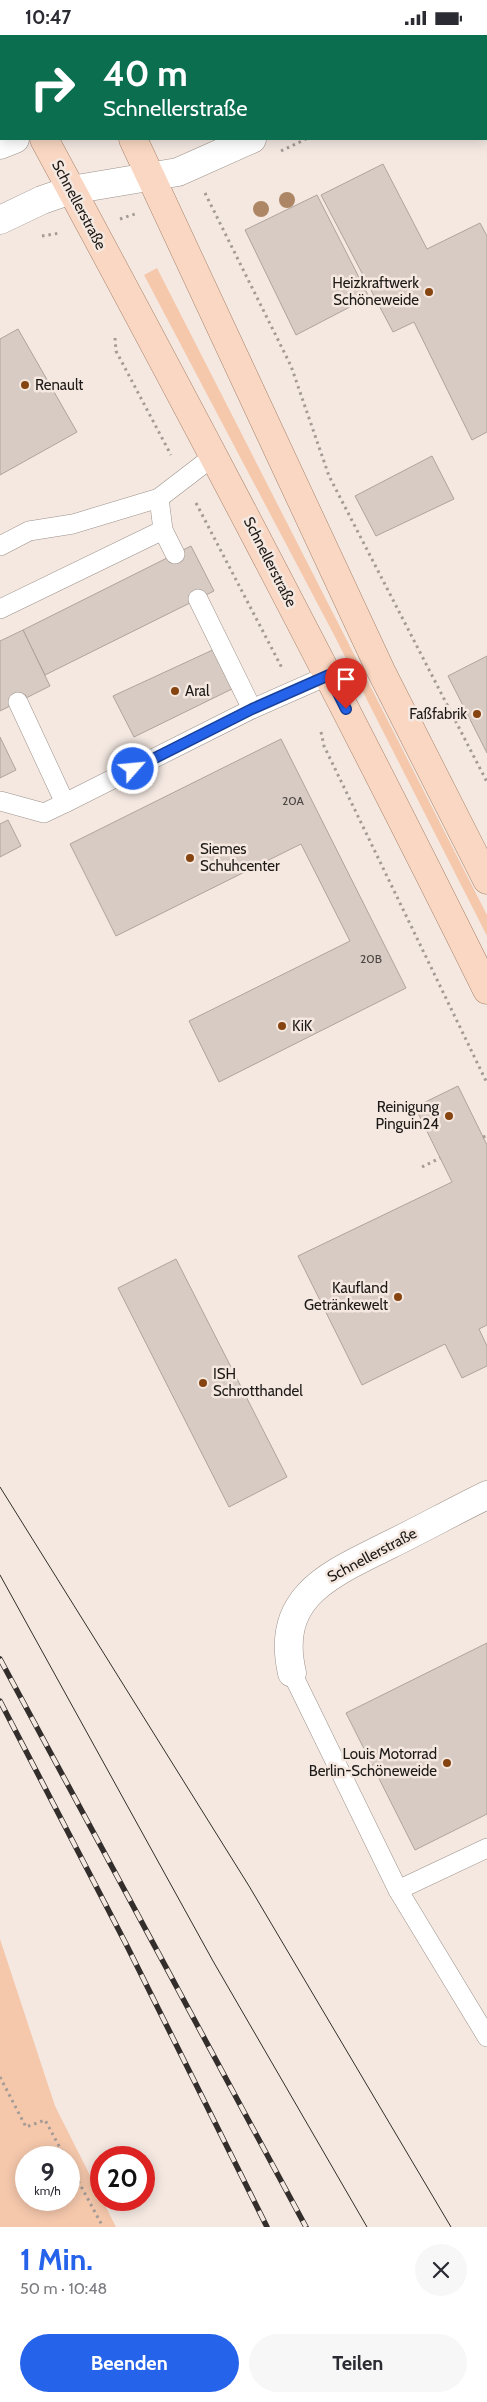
<!DOCTYPE html>
<html lang="de">
<head>
<meta charset="utf-8">
<style>
  body { margin:0; font-family:Cabin,sans-serif; background:#f7f7f7; color:#2b2b33; height:100vh; display:flex; flex-direction:column; font-size:19px; white-space:nowrap }
  * { box-sizing:border-box; margin:0 }
  p { font-size:16px; color:#7c7c81 }
  .icon { flex:none; width:28px; height:28px; fill:none; stroke:currentColor; stroke-width:2; stroke-linecap:round; stroke-linejoin:round }
  .map { position:relative; height:2192px; overflow:hidden }
  .drawer { display:flex; flex-direction:column; background:#fff; flex:1 }
  .drawer>* { flex:none }
  .guide { position:absolute; left:0px; top:0px; width:488px; height:105px; box-shadow:0 2px 12px #0003; background:#0b6e4f; color:#fff; overflow:hidden }
  .speed { position:absolute; left:15px; top:2111px; display:flex; gap:10px; font-size:25px; font-weight:700; text-align:center }
  .speed>* { display:grid; place-content:center; width:65px; height:65px; border-radius:50%; background:#fff; box-shadow:0 2px 12px #0003; line-height:1 }
  .speed small { font-size:12px; font-weight:400 }
  .speed .limit { border:8px solid #d22; background:#fff; color:#111 }
  .pin { position:absolute; display:grid; place-items:center; width:42px; height:42px; color:#fff; margin:-51px -21px; border-radius:50% 50% 50% 0; rotate:-45deg; box-shadow:0 0 5px #0007 }
  .pin .icon { rotate:45deg }
  .me { position:absolute; width:55px; margin:-28px; rotate:63deg; stroke-linejoin:round; filter:drop-shadow(0 0 4px #0008) }
  .turn { display:flex; align-items:center; gap:18px; height:105px; padding:0 20px; font-size:22px }
  .turn .icon { width:65px; height:65px; stroke-width:2.5 }
  .turn b { display:block; font-size:35px; line-height:42px }
  .round { display:grid; place-items:center; flex:none; width:52px; height:52px; border-radius:26px; background:#f7f7f7 }
  .summary { display:flex; align-items:center; justify-content:space-between; height:85px; padding:0 20px }
  h1 { font-size:30px; font-weight:700; line-height:38px; color:#2563eb }
  .cta { display:flex; gap:10px; margin-top:auto; padding:10px 20px }
  .cta a { flex:1; height:58px; border-radius:30px; background:#2563eb; color:#fff; font-size:20px; font-weight:700; line-height:58px; text-align:center }
  .cta a+a { background:#f7f7f7; color:#2b2b33 }
  .status { display:flex; justify-content:space-between; align-items:center; height:35px; padding:0 25px; background:#fff; direction:ltr }
  .status svg { height:14px; fill:currentColor }
  .map>svg:first-child { display:block }
  .green { fill:#f5c8ac; fill-rule:evenodd }
  .building { fill:#d7cbc4; stroke:#afa49d }
  .lines { fill:none; stroke-linecap:round; stroke-linejoin:round }
  .lane-casing { stroke:#9c918a; stroke-width:20 }
  .street-casing { stroke:#9c918a; stroke-width:29 }
  .secondary-casing { stroke:#9c918a; stroke-width:29 }
  .primary-casing { stroke:#a9846b; stroke-width:29 }
  .path { stroke:#a49b96; stroke-width:3; stroke-dasharray:2.5 4; stroke-linecap:butt }
  .lane { stroke:#fff; stroke-width:19 }
  .street { stroke:#fff; stroke-width:28 }
  .secondary { stroke:#fff; stroke-width:28 }
  .primary { stroke:#f9d7c2; stroke-width:28 }
  .tram { stroke:#332e2b; stroke-width:1 }
  .rail-casing { stroke:#332e2b; stroke-width:5.5 }
  .rail { stroke:#f4e8e1; stroke-width:4; stroke-dasharray:11; stroke-linecap:butt }
  .tree { fill:#ad8765 }
  .route-casing { stroke:#184099; stroke-width:12 }
  .route { stroke:#2563eb; stroke-width:9 }
  .poi-dot { fill:#864510; stroke:#f4e8e1; stroke-width:2 }
  .labels { text-anchor:middle; stroke-width:5; stroke-linejoin:round; paint-order:stroke }
  .number-label { font-size:12px; fill:#4c4642 }
  .street-label { font-size:15px; fill:#1d1916; stroke:#f4e8e1 }
  .poi-label { font-size:15px; fill:#1d1916; stroke:#f4e8e1; text-anchor:end }
</style>
</head>
<body>
<div class="status"><b>10:47</b><svg viewBox="0 0 49 12"><path d="M0 12V9h3v3zM5 12V6h3v6zM10 12V3h3v9zM15 12V0h3v12zM26 1h20v11H26zM47 4h2v5h-2z"/></svg></div>
<div class="map">
<svg width="487" height="2192" viewBox="0 0 487 2192">
  <rect width="100%" height="100%" fill="#f4e8e1"/>
  <g class="green">
    <path d="M 157,233 L 487,880 L 487,901 L 333,598 L 144,240 Z"/>
    <path d="M 0,1904 L 55,2071 L 116,2192 L 0,2192 ZM 26,2122 L 69,2122 L 69,2165 L 26,2165 Z"/>
  </g>
  <g class="building">
    <path d="M 383,129 L 427,214 L 480,188 L 487,201 L 487,397 L 472,405 L 414,287 L 393,297 L 321,160 Z"/>
    <path d="M 317,160 L 369,262 L 296,300 L 245,195 Z"/>
    <path d="M 18,294 L 77,397 L 0,440 L 0,304 Z"/>
    <path d="M 432,421 L 454,464 L 376,501 L 355,461 Z"/>
    <path d="M 191,511 L 214,556 L 45,640 L 23,595 Z"/>
    <path d="M 23,595 L 50,651 L 0,676 L 0,606 Z"/>
    <path d="M 217,613 L 236,652 L 134,702 L 113,661 Z"/>
    <path d="M 487,621 L 487,718 L 448,641 Z"/>
    <path d="M 0,702 L 16,735 L 0,743 Z"/>
    <path d="M 281,704 L 406,953 L 219,1047 L 189,986 L 350,906 L 301,809 L 116,901 L 70,809 Z"/>
    <path d="M 8,785 L 21,811 L 0,822 L 0,789 Z"/>
    <path d="M 458,1051 L 487,1110 L 487,1290 L 479,1294 L 487,1311 L 487,1331 L 462,1343 L 445,1309 L 362,1350 L 298,1221 L 452,1147 L 415,1072 Z"/>
    <path d="M 176,1224 L 287,1442 L 229,1472 L 118,1253 Z"/>
    <path d="M 487,1608 L 487,1779 L 415,1815 L 346,1678 Z"/>
  </g>
  <g class="lines">
    <defs>
      <g id="lane">
        <path d="M 159,463 L 163,495 L 175,519"/>
        <path d="M 0,511 L 29,496 L 73,489 L 159,463 L 215,420"/>
        <path d="M 198,564 L 252,674"/>
        <path d="M 0,574 L 163,495"/>
        <path d="M 18,667 L 65,768 L 252,674 L 329,640"/>
        <path d="M 0,766 L 44,778 L 65,768"/>
        <path d="M 292,1638 L 398,1855 L 487,1813"/>
        <path d="M 398,1855 L 487,2002"/>
      </g>
      <path id="street" d="M 292,1638 C 274,1560 332,1539 389,1510 C 422,1494 454,1476 487,1460"/>
      <g id="secondary">
        <path d="M 319,1 L 322,0"/>
        <path d="M 472,1 L 475,0"/>
        <path d="M 0,110 L 15,104"/>
        <path d="M 0,185 L 42,165 L 71,155 L 178,137 L 252,104"/>
      </g>
      <g id="primary">
        <path d="M 78,0 L 78,1"/>
        <path d="M 0,19 L 1,22"/>
        <path d="M 44,104 C 196,385 345,668 487,955"/>
        <path d="M 133,104 L 381,636 L 487,845"/>
      </g>
    </defs>
    <use href="#lane" class="lane-casing"/>
    <use href="#street" class="street-casing"/>
    <use href="#secondary" class="secondary-casing"/>
    <use href="#primary" class="primary-casing"/>
    <g class="path">
      <path d="M 114,0 L 115,1"/>
      <path d="M 219,1 L 223,0"/>
      <path d="M 281,116 L 306,104"/>
      <path d="M 205,158 L 291,331 L 329,441 L 487,747"/>
      <path d="M 120,184 L 135,179"/>
      <path d="M 42,201 L 60,198"/>
      <path d="M 115,303 L 116,316 L 171,420"/>
      <path d="M 196,468 L 282,633"/>
      <path d="M 321,697 L 324,711 L 487,1048"/>
      <path d="M 483,1102 L 487,1101"/>
      <path d="M 422,1132 L 440,1123"/>
      <path d="M 0,2042 L 26,2092 L 45,2085 L 65,2122"/>
      <path d="M 69,2129 L 103,2192"/>
    </g>
    <use href="#lane" class="lane"/>
    <use href="#street" class="street"/>
    <use href="#secondary" class="secondary"/>
    <use href="#primary" class="primary"/>
    <g class="tram">
      <path d="M 0,1452 L 249,1851 L 451,2192"/>
      <path d="M 0,1540 L 213,1926 L 367,2192"/>
    </g>
    <defs>
      <g id="rail">
        <path d="M 0,1624 L 306,2192"/>
        <path d="M 0,1666 L 126,1909 L 267,2192"/>
      </g>
    </defs>
    <use href="#rail" class="rail-casing"/>
    <use href="#rail" class="rail"/>
  </g>
  <g class="tree">
    <circle cx="287" cy="165" r="8"/>
    <circle cx="261" cy="174" r="8"/>
  </g>
  <g class="lines">
    <defs>
      <path id="route" d="M 133,734 L 252,674 L 329,640 L 346,674"/>
    </defs>
    <use href="#route" class="route-casing"/>
    <use href="#route" class="route"/>
  </g>
  <g class="poi-dot">
    <circle cx="429" cy="257" r="5"/>
    <circle cx="25" cy="350" r="5"/>
    <circle cx="175" cy="656" r="5"/>
    <circle cx="477" cy="679" r="5"/>
    <circle cx="190" cy="823" r="5"/>
    <circle cx="282" cy="991" r="5"/>
    <circle cx="449" cy="1081" r="5"/>
    <circle cx="398" cy="1262" r="5"/>
    <circle cx="203" cy="1348" r="5"/>
    <circle cx="447" cy="1728" r="5"/>
  </g>
  <g class="labels">
    <g class="number-label">
      <text x="293" y="770">20A</text>
      <text x="371" y="928">20B</text>
    </g>
    <g class="street-label">
      <text transform="translate(79 170) rotate(62)" y="5">Schnellerstraße</text>
      <text transform="translate(270 527) rotate(63)" y="5">Schnellerstraße</text>
      <text transform="translate(372 1520) rotate(-28)" y="5">Schnellerstraße</text>
    </g>
    <g class="poi-label">
      <text x="419" y="253">Heizkraftwerk<tspan x="419" dy="17">Schöneweide</tspan></text>
      <text x="35" y="355" text-anchor="start">Renault</text>
      <text x="185" y="661" text-anchor="start">Aral</text>
      <text x="467" y="684">Faßfabrik</text>
      <text x="200" y="819" text-anchor="start">Siemes<tspan x="200" dy="17">Schuhcenter</tspan></text>
      <text x="292" y="996" text-anchor="start">KiK</text>
      <text x="439" y="1077">Reinigung<tspan x="439" dy="17">Pinguin24</tspan></text>
      <text x="388" y="1258">Kaufland<tspan x="388" dy="17">Getränkewelt</tspan></text>
      <text x="213" y="1344" text-anchor="start">ISH<tspan x="213" dy="17">Schrotthandel</tspan></text>
      <text x="437" y="1724">Louis Motorrad<tspan x="437" dy="17">Berlin-Schöneweide</tspan></text>
    </g>
  </g>
</svg>
<div class="speed"><div>9<small>km/h</small></div><div class="limit">20</div></div>
<div class="pin" style="left:346px;top:674px;background:#d93025"><svg class="icon" aria-label="arrive" viewBox="0 0 24 24"><path d="M6 21V4h12l-3 4 3 4H6"/></svg></div>
<svg class="me" style="left:133px;top:734px" viewBox="-20 -20 40 40"><circle r="17" fill="#2563eb" stroke="#fff" stroke-width="3"/><path d="M0-11L8 9 0 5-8 9z" fill="#fff"/></svg>
<div class="guide">
<div class="turn"><svg class="icon" aria-label="right" viewBox="0 0 24 24"><path d="M7 20v-9h11M14 6l5 5-5 5"/></svg><div><b>40 m</b>Schnellerstraße</div></div>
</div>
</div>
<section class="drawer">
<div class="summary"><div><h1>1 Min.</h1><p>50 m · 10:48</p></div><a class="round"><svg class="icon" aria-label="close" viewBox="0 0 24 24"><path d="M6 6l12 12M18 6L6 18"/></svg></a></div>
<div class="cta"><a>Beenden</a><a>Teilen</a></div>
</section>
</body>
</html>
